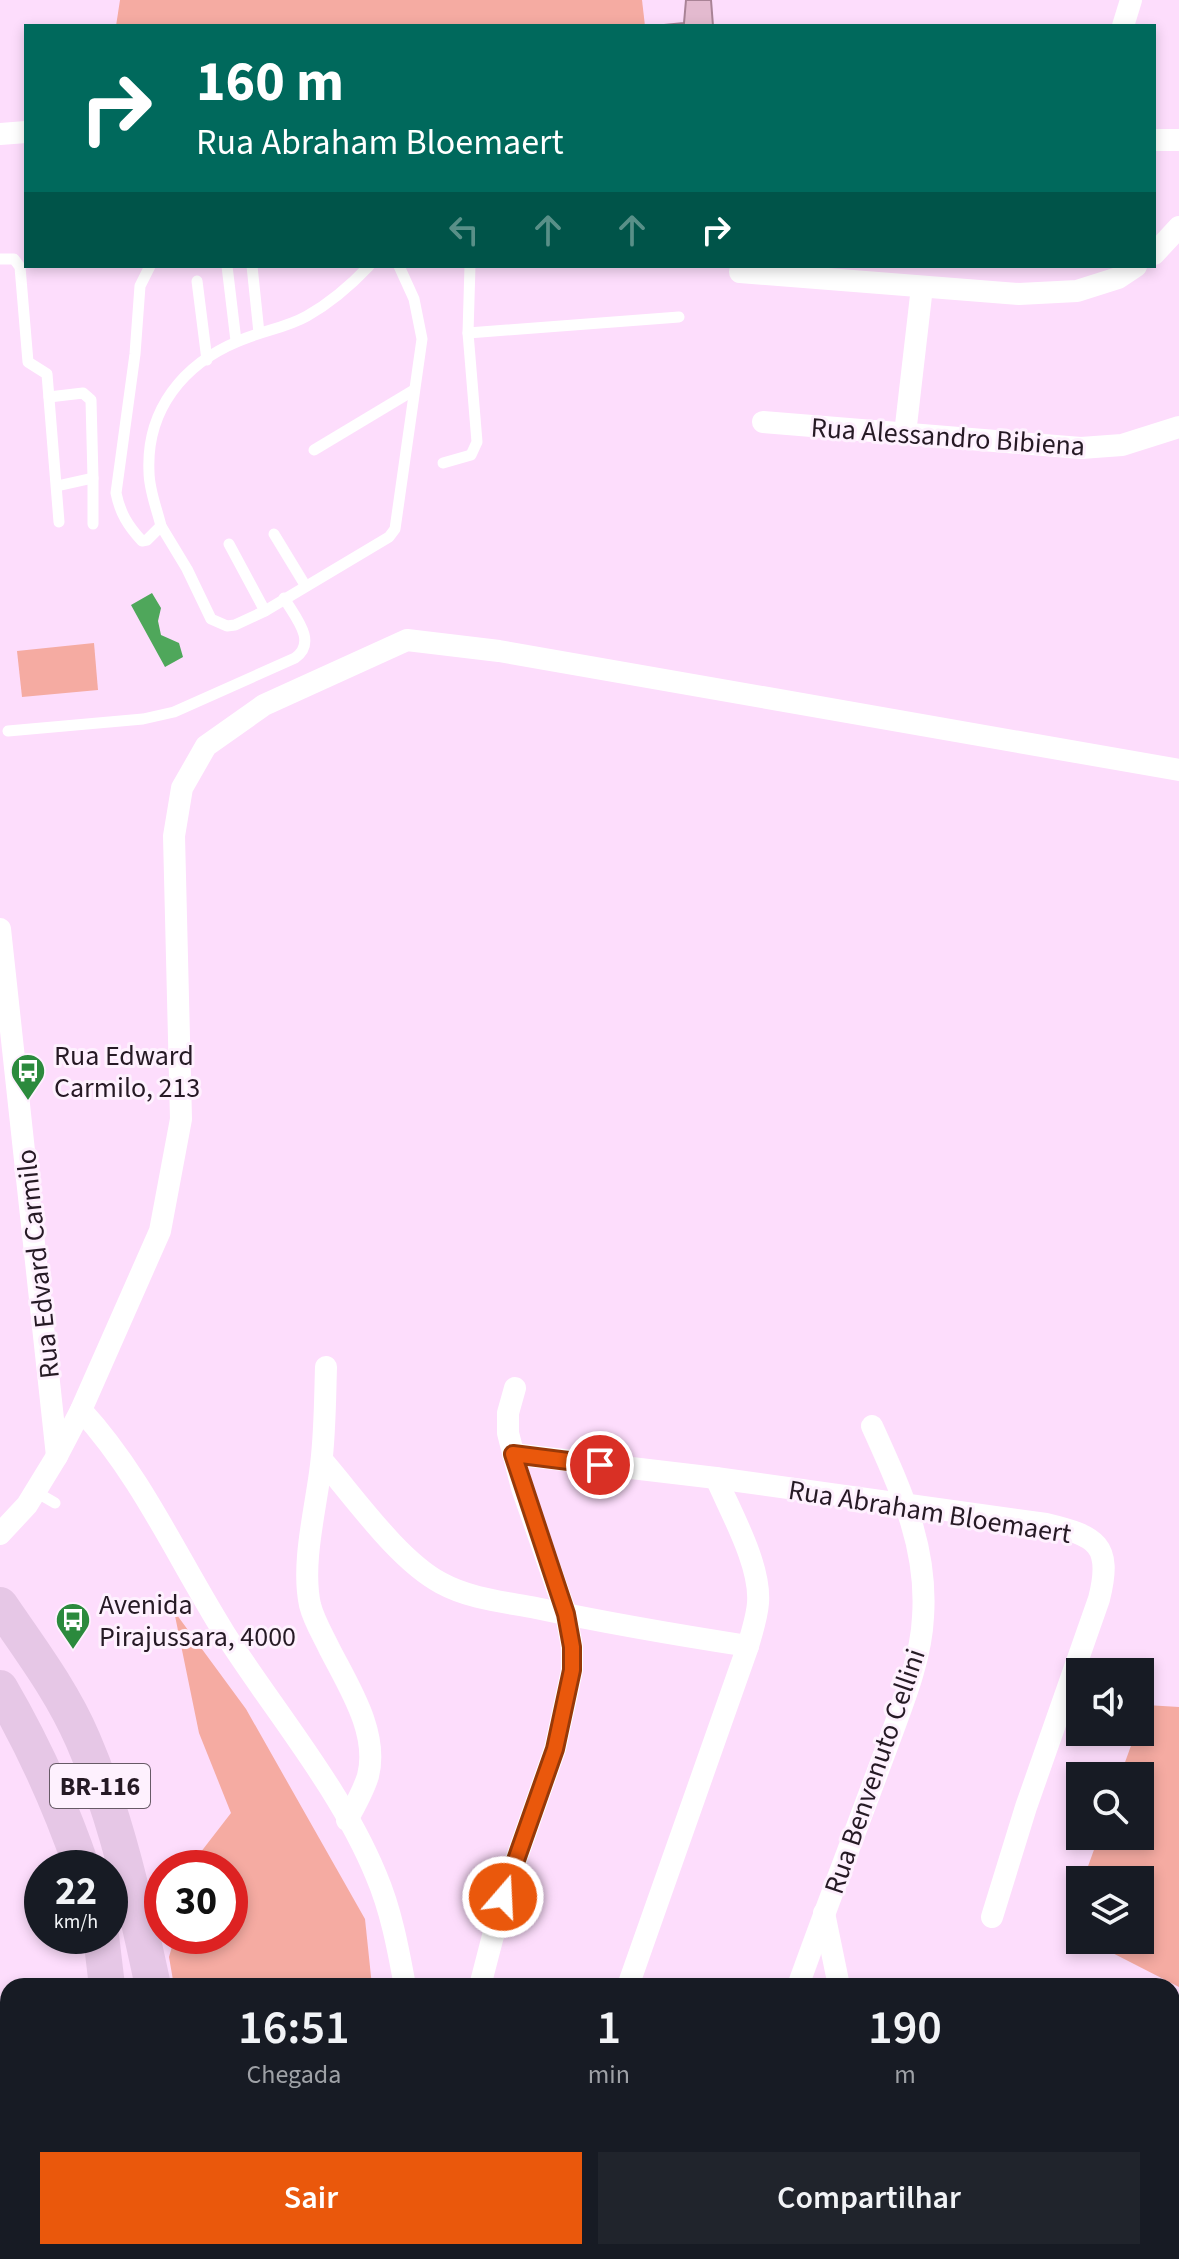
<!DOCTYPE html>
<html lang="pt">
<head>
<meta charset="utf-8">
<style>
  body { margin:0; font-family:"Source Sans 3",sans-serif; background:#20242c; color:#f1f3f6; height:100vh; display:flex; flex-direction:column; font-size:30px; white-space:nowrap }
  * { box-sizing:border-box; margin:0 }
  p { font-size:26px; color:#9ea1a6 }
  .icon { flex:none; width:44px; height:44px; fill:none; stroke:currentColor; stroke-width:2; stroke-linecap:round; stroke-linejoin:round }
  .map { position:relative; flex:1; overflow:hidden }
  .side { position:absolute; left:0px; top:1978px; width:1180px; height:282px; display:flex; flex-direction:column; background:#171b24; border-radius:24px 24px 0 0; box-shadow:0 4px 12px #0003 }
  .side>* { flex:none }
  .guide { position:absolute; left:24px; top:24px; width:1132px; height:244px; border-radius:0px; box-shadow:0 4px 12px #0003; background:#00695c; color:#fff; overflow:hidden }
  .tools { position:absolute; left:1066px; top:1658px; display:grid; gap:16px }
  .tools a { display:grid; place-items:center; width:88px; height:88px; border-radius:0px; background:#171b24; box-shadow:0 4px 12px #0003; font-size:40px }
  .speed { position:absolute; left:24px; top:1850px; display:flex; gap:16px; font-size:40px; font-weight:700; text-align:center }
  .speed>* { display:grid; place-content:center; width:104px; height:104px; border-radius:50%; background:#171b24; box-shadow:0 4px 12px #0003; line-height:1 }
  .speed small { font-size:20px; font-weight:400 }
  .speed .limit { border:12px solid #d22; background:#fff; color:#111 }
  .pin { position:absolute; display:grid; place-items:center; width:68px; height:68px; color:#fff; margin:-34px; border:4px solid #fff; border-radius:50%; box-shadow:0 2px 8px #0007 }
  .me { position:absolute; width:88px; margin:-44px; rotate:19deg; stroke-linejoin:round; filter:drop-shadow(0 0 6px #0008) }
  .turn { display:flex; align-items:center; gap:28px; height:168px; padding:0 40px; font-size:36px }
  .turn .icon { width:104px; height:104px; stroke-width:2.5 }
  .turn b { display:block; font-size:56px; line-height:68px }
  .lanes { display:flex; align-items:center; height:76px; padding:0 40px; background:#0003; justify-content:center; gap:40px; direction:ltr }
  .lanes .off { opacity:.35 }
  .eta { display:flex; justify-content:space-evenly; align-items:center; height:136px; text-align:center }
  .eta b { font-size:48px; font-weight:600; line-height:56px }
  .action { display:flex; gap:16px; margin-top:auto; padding:16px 40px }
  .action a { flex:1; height:92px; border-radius:0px; background:#ea580c; color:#fff; font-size:32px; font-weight:600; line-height:92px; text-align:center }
  .action a+a { background:#20242c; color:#f1f3f6 }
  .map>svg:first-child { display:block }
  .green { fill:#f5aba2 }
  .water { fill:#4fa75b }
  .building { fill:#e3bacf; stroke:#a98396; stroke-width:2 }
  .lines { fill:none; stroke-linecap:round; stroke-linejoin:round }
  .service { stroke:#fff; stroke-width:11 }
  .minor { stroke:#fff; stroke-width:22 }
  .primary { stroke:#e6c7e6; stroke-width:36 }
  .route-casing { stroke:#983908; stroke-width:20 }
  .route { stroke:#ea580c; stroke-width:14 }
  .labels { text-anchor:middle; stroke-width:6; stroke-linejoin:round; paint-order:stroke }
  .shield { fill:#fef1fe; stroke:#675a66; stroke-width:2 }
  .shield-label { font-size:26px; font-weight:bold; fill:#261a25 }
  .street-label { font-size:28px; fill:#261a25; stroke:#fef1fe }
  .poi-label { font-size:28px; fill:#261a25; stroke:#fef1fe; text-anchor:start }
</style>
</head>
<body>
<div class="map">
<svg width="1179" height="2259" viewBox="0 0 1179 2259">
  <rect width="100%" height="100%" fill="#fdddfc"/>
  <g class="green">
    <path d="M 120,0 L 642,0 L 645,26 L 116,26 Z"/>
    <path d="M 94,643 L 98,690 L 22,697 L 17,651 Z"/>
    <path d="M 174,1611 L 246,1709 L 365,1919 L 372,1986 L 174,1986 L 169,1957 L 175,1936 L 230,1936 L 230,1868 L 194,1868 L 197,1857 L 231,1813 L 199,1733 Z"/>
    <path d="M 1146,1705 L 1179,1707 L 1179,1987 L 1087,1940 L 1140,1940 L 1140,1880 L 1083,1880 L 1099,1836 L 1140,1836 L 1140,1776 L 1120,1776 L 1136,1732 L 1140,1732 L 1140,1721 Z"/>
    <path d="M 317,2252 L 378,2252 L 380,2259 L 321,2259 Z"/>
  </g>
  <path class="water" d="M 152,593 L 161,608 L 158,621 L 161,635 L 179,643 L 183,657 L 165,667 L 131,605 Z"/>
  <path class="building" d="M 686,0 L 711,0 L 713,26 L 654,26 L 684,23 Z"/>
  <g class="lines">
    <g class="service">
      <path d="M 0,259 L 14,259 L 20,267 L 28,362 L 47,374 L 59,522"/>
      <path d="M 150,266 L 140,286 L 135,354 L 116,493 C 120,513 128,526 142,541 L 147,540 L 161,526 L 187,569 L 211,619 L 227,626 L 235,625 L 265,611 L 389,537 L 395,529 L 422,339 L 414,299 L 399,266"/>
      <path d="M 227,266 L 236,341"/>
      <path d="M 252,266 L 259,333"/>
      <path d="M 197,281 L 207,360"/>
      <path d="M 468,333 L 679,317"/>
      <path d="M 49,397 L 83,393 L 91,400 L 93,478 L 57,486"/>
      <path d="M 314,450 L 414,390"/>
      <path d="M 443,463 L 471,455 L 477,442 L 468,333 L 470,266"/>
      <path d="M 93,478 L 93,524"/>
      <path d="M 161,526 C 157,509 149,490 149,472 C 146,410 183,364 239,341 C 261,331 286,328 307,316 C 330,303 351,285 369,266"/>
      <path d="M 274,534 L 305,585"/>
      <path d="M 229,544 L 265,611"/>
      <path d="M 8,731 L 143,719 L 174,712 L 295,658 C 318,642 295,617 284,598"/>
      <path d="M 36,1492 L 55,1503"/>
    </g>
    <g class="minor">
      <path d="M 1123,26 L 1131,0"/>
      <path d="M 0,134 L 26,132"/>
      <path d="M 1154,140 L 1179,140"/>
      <path d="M 1154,254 L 1179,227"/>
      <path d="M 740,272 L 1019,294 L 1077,291 L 1118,278 L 1136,266"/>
      <path d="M 763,422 L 1081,448 L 1122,445 L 1179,427"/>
      <path d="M 905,434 L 922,287"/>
      <path d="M 0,929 L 57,1456"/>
      <path d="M 326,1367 C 325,1399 325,1433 321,1465 C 316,1508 301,1563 310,1605 C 314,1621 323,1635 330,1650 C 349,1687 379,1733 368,1776 C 363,1792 355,1806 347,1820"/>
      <path d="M 81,1410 C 141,1475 178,1559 225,1634 C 275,1712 340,1788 376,1875 C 391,1910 398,1948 405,1986"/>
      <path d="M 513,1454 L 716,1478 L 1046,1524 C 1096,1536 1113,1544 1099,1599 L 1026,1807 L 992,1917"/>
      <path d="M 322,1460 C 355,1498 398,1560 441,1583 C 470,1599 505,1602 536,1608 C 607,1623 677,1635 748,1646"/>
      <path d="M 0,1534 L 27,1505 L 57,1456 L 81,1410 L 160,1231 L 181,1119 L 174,836 L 182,788 L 206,746 L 264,705 L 407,640 L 499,651 L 1179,770"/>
      <path d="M 824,1913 L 839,1986"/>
      <path d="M 480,1986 L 503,1897 L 555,1749 L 572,1670 L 572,1647 L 566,1614 L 522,1488 L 508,1433 L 508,1413 L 515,1388"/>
      <path d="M 628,1986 L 748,1646 C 752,1632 757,1617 758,1603 C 761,1565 731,1513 716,1478"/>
      <path d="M 798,1986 C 826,1908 856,1830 885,1752 C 900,1710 921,1662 923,1617 C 928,1546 900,1488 872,1426"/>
      <path d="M 0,2025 L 8,2023"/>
      <path d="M 0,2174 L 8,2172"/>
      <path d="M 414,2252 L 416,2259"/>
      <path d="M 554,2252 L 557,2259"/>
      <path d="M 836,2252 L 843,2259"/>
      <path d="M 1134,2252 L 1135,2259"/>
      <path d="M 631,2259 L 639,2252"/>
      <path d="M 1034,2259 L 1035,2252"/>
    </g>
    <g class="primary">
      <path d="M 0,1605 C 30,1649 62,1691 83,1740 C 117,1819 135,1902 153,1986"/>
      <path d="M 0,1688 C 34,1746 60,1804 82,1868"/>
      <path d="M 101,1936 L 107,1986"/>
      <path d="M 157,2252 L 159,2259"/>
      <path d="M 210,2252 L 211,2259"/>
    </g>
  </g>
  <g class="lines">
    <defs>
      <path id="route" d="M 503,1897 L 555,1749 L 572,1670 L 572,1647 L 566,1614 L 513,1454 L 600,1465"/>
    </defs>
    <use href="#route" class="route-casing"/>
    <use href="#route" class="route"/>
  </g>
  <defs>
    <symbol id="bus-pin" viewBox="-11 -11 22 30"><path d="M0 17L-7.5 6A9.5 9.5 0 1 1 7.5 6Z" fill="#2b8a3d" stroke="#fef1fe"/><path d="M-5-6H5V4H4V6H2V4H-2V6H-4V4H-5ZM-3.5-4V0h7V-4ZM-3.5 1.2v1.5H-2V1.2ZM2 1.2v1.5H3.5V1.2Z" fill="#fff"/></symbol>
  </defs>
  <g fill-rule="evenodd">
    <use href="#bus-pin" x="8" y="1051" width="40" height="54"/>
    <use href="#bus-pin" x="53" y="1600" width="40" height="54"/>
  </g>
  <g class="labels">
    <rect class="shield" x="50" y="1764" width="100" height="44" rx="6"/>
    <g class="shield-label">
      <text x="100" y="1795">BR-116</text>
    </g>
    <g class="street-label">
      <text transform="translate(948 436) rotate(4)" y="10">Rua Alessandro Bibiena</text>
      <text transform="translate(37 1264) rotate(-96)" y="10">Rua Edvard Carmilo</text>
      <text transform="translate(930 1511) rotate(9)" y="10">Rua Abraham Bloemaert</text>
      <text transform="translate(874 1771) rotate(-71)" y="10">Rua Benvenuto Cellini</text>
    </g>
    <g class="poi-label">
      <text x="54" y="1065">Rua Edward<tspan x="54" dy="32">Carmilo, 213</tspan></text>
      <text x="99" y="1614">Avenida<tspan x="99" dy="32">Pirajussara, 4000</tspan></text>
    </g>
  </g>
</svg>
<div class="tools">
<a><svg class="icon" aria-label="sound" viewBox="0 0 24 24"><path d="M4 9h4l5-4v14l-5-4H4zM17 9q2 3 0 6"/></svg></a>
<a><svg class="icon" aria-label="search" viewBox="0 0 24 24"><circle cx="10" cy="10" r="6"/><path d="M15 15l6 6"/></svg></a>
<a><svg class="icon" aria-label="layers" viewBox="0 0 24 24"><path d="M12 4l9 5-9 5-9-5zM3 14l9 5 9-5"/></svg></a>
</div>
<div class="speed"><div>22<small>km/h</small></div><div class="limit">30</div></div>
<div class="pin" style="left:600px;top:1465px;background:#d93025"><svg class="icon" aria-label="arrive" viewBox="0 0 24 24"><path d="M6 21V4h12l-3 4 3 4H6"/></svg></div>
<svg class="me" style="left:503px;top:1897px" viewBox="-20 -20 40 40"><circle r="17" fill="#ea580c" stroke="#fff" stroke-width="3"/><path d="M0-11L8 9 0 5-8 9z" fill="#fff"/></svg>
<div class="guide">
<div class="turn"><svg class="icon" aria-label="right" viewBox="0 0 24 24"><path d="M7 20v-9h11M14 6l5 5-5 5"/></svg><div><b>160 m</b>Rua Abraham Bloemaert</div></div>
<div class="lanes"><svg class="icon off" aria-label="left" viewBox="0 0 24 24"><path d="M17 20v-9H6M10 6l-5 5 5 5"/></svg><svg class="icon off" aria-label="ahead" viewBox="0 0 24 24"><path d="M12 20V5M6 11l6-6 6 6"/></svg><svg class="icon off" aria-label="ahead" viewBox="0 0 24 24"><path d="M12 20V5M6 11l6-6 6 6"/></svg><svg class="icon" aria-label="right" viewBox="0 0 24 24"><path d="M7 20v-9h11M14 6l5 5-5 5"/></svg></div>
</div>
<section class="side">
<div class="eta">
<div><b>16:51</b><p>Chegada</p></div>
<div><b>1</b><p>min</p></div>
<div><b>190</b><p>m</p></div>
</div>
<div class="action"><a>Sair</a><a>Compartilhar</a></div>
</section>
</div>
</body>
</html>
